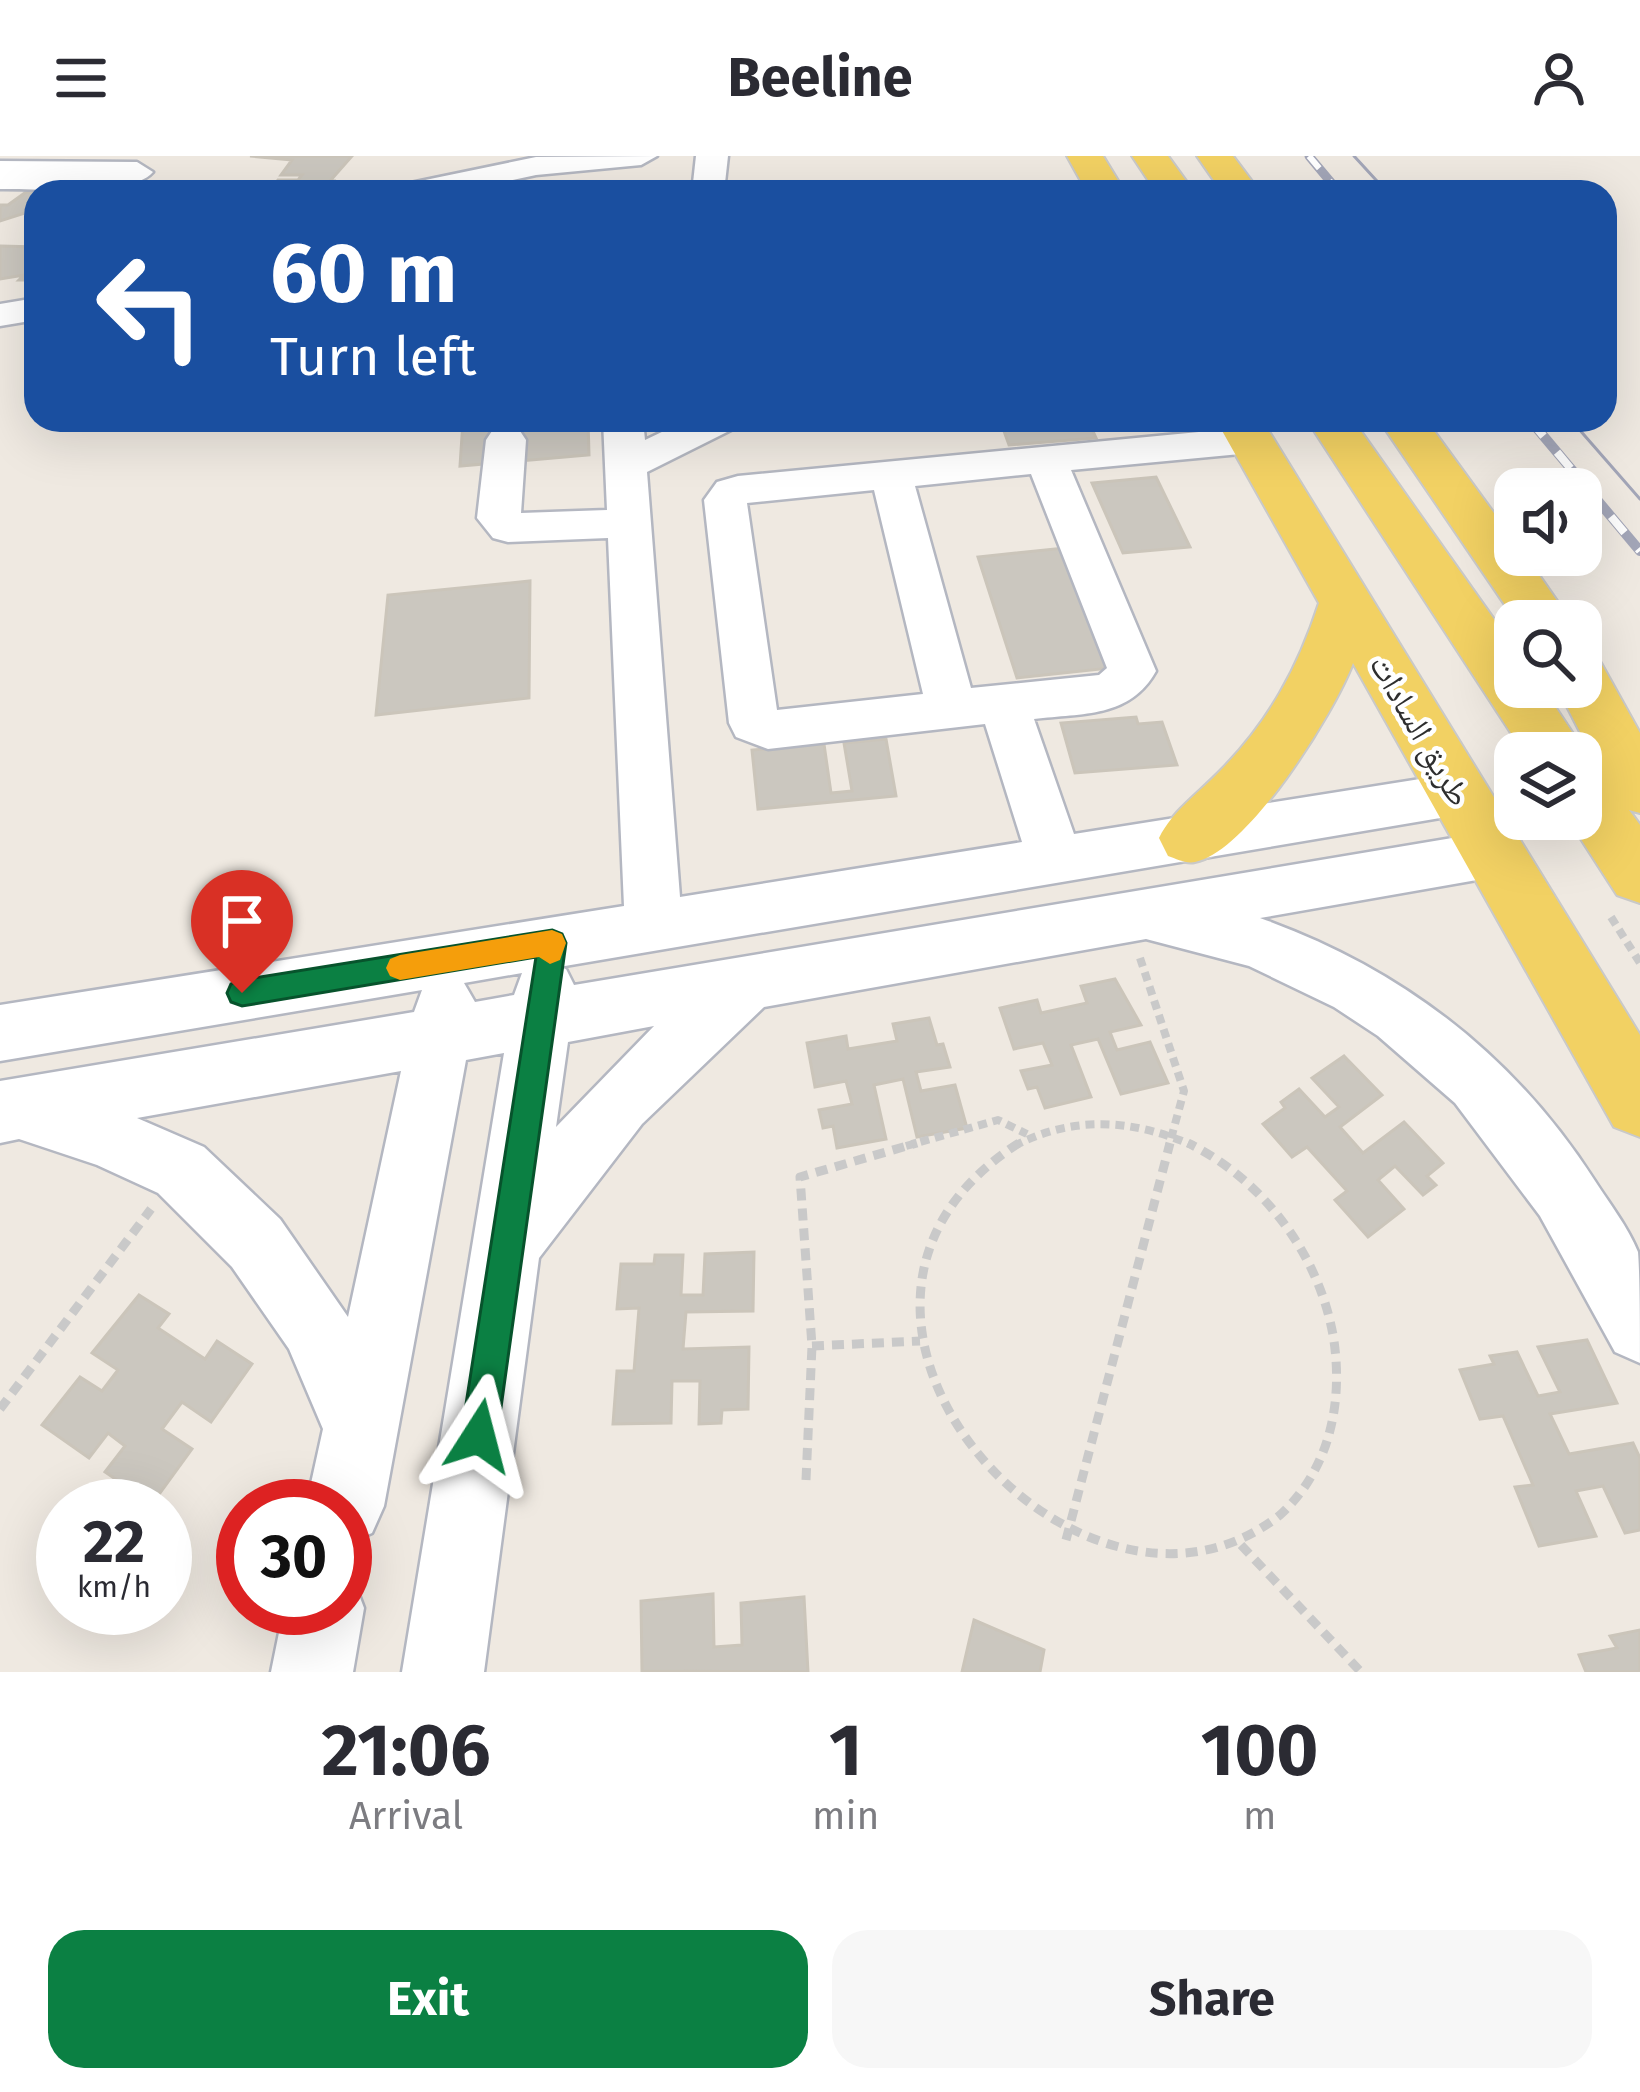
<!DOCTYPE html>
<html lang="en">
<head>
<meta charset="utf-8">
<style>
  body { margin:0; font-family:"Fira Sans","Noto Naskh Arabic",sans-serif; background:#f7f7f7; color:#2b2b33; height:100vh; display:flex; flex-direction:column; font-size:45px; white-space:nowrap }
  * { box-sizing:border-box; margin:0 }
  p { font-size:39px; color:#7c7c81 }
  .icon { flex:none; width:66px; height:66px; fill:none; stroke:currentColor; stroke-width:2; stroke-linecap:round; stroke-linejoin:round }
  .map { position:relative; height:1516px; overflow:hidden }
  .sheet { display:flex; flex-direction:column; background:#fff; flex:1 }
  .sheet>* { flex:none }
  .banner { position:absolute; left:24px; top:24px; width:1593px; height:252px; border-radius:36px; box-shadow:0 12px 48px #0002; background:#1a4fa0; color:#fff; overflow:hidden }
  .tools { position:absolute; left:1494px; top:312px; display:grid; gap:24px }
  .tools a { display:grid; place-items:center; width:108px; height:108px; border-radius:24px; background:#fff; box-shadow:0 12px 48px #0002; font-size:60px }
  .speed { position:absolute; left:36px; top:1323px; display:flex; gap:24px; font-size:60px; font-weight:700; text-align:center }
  .speed>* { display:grid; place-content:center; width:156px; height:156px; border-radius:50%; background:#fff; box-shadow:0 12px 48px #0002; line-height:1 }
  .speed small { font-size:30px; font-weight:400 }
  .speed .limit { border:18px solid #d22; background:#fff; color:#111 }
  .pin { position:absolute; display:grid; place-items:center; width:102px; height:102px; color:#fff; margin:-123px -51px; border-radius:50% 50% 50% 0; rotate:-45deg; box-shadow:0 0 12px #0007 }
  .pin .icon { rotate:45deg }
  .me { position:absolute; width:132px; margin:-66px; rotate:9deg; stroke-linejoin:round; filter:drop-shadow(0 0 9px #0008) }
  .turn { display:flex; align-items:center; gap:42px; height:252px; padding:0 48px; font-size:54px }
  .turn .icon { width:156px; height:156px; stroke-width:2.5 }
  .turn b { display:block; font-size:84px; line-height:102px }
  .eta { display:flex; justify-content:space-evenly; align-items:center; height:204px; text-align:center }
  .eta b { font-size:72px; font-weight:700; line-height:84px }
  .primary-button { display:flex; gap:24px; margin-top:auto; padding:24px 48px }
  .primary-button a { flex:1; height:138px; border-radius:36px; background:#0b8043; color:#fff; font-size:48px; font-weight:700; line-height:138px; text-align:center }
  .primary-button a+a { background:#f7f7f7; color:#2b2b33 }
  header { display:flex; justify-content:space-between; align-items:center; height:156px; padding:0 48px; background:#fff; font-size:54px; font-weight:700 }
  .map>svg:first-child { display:block }
  .building { fill:#cbc7bf; stroke:#cbc5ba; stroke-width:3 }
  .lines { fill:none; stroke-linecap:round; stroke-linejoin:round }
  .minor-casing { stroke:#b4b7c1; stroke-width:5 }
  .major-casing { stroke:#c9c9c9; stroke-width:4 }
  .path-far1 { stroke:#c9c9c9; stroke-width:8; stroke-dasharray:9 6; stroke-linecap:butt }
  .path { stroke:#c9c9c9; stroke-width:9; stroke-dasharray:12 8; stroke-linecap:butt }
  .minor { fill:#fff; fill-rule:evenodd }
  .major { fill:#f2d163; fill-rule:evenodd }
  .tram { stroke:#a3a6b8; stroke-width:3 }
  .rail-far1-casing { stroke:#a3a6b8; stroke-width:9 }
  .rail-casing { stroke:#a3a6b8; stroke-width:10 }
  .rail-far1 { stroke:#fff; stroke-width:6; stroke-dasharray:16; stroke-linecap:butt }
  .rail { stroke:#fff; stroke-width:8; stroke-dasharray:21; stroke-linecap:butt }
  .route { fill:#0b8043; stroke:#07532c; stroke-width:3 }
  .slow { fill:#f59e0b }
  .labels { text-anchor:middle; stroke-width:9; stroke-linejoin:round; paint-order:stroke }
  .street-label { font-size:33px; fill:#2e2e2e; stroke:#fff }
</style>
</head>
<body>
<header><svg class="icon" aria-label="menu" viewBox="0 0 24 24"><path d="M4 6h16M4 12h16M4 18h16"/></svg>Beeline<svg class="icon" aria-label="person" viewBox="0 0 24 24"><circle cx="12" cy="8" r="4"/><path d="M4 21q1-7 8-7t8 7"/></svg></header>
<div class="map">
<svg width="1640" height="1516" viewBox="0 0 1640 1516">
  <rect width="100%" height="100%" fill="#efe9e1"/>
  <g class="building">
    <path d="M 250,0 L 352,0 L 330,25 L 334,25 L 330,36 L 269,36 L 278,24 L 298,24 L 302,19 L 281,19 L 292,4 Z"/>
    <path d="M 26,36 L 36,36 L 31,55 L 0,65 L 0,49 L 8,49 Z"/>
    <path d="M 0,90 L 36,91 L 28,101 L 36,98 L 36,124 L 19,124 L 24,119 L 0,123 Z"/>
    <path d="M 351,264 L 588,264 L 589,299 L 460,310 L 463,265 L 349,274 Z"/>
    <path d="M 1000,264 L 1088,264 L 1096,282 L 1009,289 Z"/>
    <path d="M 1156,321 L 1190,391 L 1123,397 L 1092,327 Z"/>
    <path d="M 1064,392 L 1110,512 L 1017,522 L 978,401 Z"/>
    <path d="M 530,425 L 529,542 L 376,559 L 388,439 Z"/>
    <path d="M 1136,561 L 1138,568 L 1162,566 L 1177,609 L 1075,617 L 1061,567 Z"/>
    <path d="M 886,583 L 896,640 L 758,653 L 752,594 L 824,588 L 831,637 L 852,635 L 844,587 Z"/>
    <path d="M 1115,823 L 1141,869 L 1110,876 L 1117,894 L 1150,886 L 1168,927 L 1121,938 L 1098,883 L 1071,889 L 1091,941 L 1045,952 L 1037,931 L 1028,933 L 1021,915 L 1052,909 L 1043,887 L 1014,893 L 1000,852 L 1037,844 L 1041,857 L 1087,847 L 1081,830 Z"/>
    <path d="M 929,862 L 937,889 L 943,888 L 950,911 L 916,916 L 921,935 L 955,929 L 967,972 L 917,981 L 903,923 L 874,929 L 886,983 L 837,992 L 833,970 L 823,972 L 819,954 L 852,948 L 846,925 L 815,931 L 807,887 L 846,880 L 848,893 L 897,885 L 893,868 Z"/>
    <path d="M 1344,900 L 1382,939 L 1340,971 L 1363,997 L 1404,966 L 1443,1007 L 1427,1020 L 1436,1029 L 1423,1039 L 1395,1010 L 1378,1024 L 1404,1053 L 1368,1081 L 1335,1044 L 1347,1035 L 1307,991 L 1292,1001 L 1263,968 L 1285,952 L 1281,946 L 1299,933 L 1325,961 L 1339,951 L 1312,922 Z"/>
    <path d="M 754,1096 L 753,1155 L 686,1156 L 683,1193 L 749,1191 L 748,1253 L 722,1254 L 721,1267 L 699,1268 L 700,1225 L 672,1225 L 671,1267 L 613,1268 L 617,1215 L 634,1215 L 639,1152 L 617,1153 L 621,1108 L 654,1108 L 655,1099 L 683,1099 L 681,1139 L 703,1139 L 705,1098 Z"/>
    <path d="M 139,1139 L 169,1158 L 158,1172 L 205,1203 L 217,1185 L 252,1208 L 211,1266 L 182,1246 L 162,1273 L 192,1293 L 152,1348 L 105,1316 L 125,1290 L 108,1277 L 89,1302 L 42,1269 L 80,1221 L 102,1235 L 118,1214 L 92,1197 Z"/>
    <path d="M 1587,1184 L 1617,1247 L 1550,1258 L 1569,1298 L 1633,1287 L 1640,1302 L 1640,1374 L 1625,1377 L 1603,1330 L 1576,1335 L 1596,1380 L 1539,1390 L 1515,1331 L 1533,1329 L 1503,1260 L 1480,1263 L 1460,1214 L 1494,1208 L 1490,1200 L 1517,1196 L 1538,1240 L 1560,1236 L 1538,1191 Z"/>
    <path d="M 713,1438 L 714,1491 L 742,1489 L 741,1447 L 804,1441 L 808,1516 L 642,1515 L 641,1445 Z"/>
    <path d="M 974,1464 L 1044,1494 L 1040,1516 L 962,1516 Z"/>
    <path d="M 1640,1474 L 1640,1516 L 1586,1516 L 1579,1499 L 1617,1492 L 1610,1480 Z"/>
  </g>
  <g class="lines">
    <defs>
      <g id="minor">
        <path d="M 657,0 L 641,9 L 536,19 L 458,36 L 396,36 L 401,29 L 536,1 Z"/>
        <path d="M 696,0 L 728,0 L 724,36 L 692,36 Z"/>
        <path d="M 0,5 L 137,6 L 153,16 C 131,42 35,32 0,33 Z"/>
        <path d="M 36,142 L 36,164 L 0,170 L 0,148 Z"/>
        <path d="M 603,264 L 643,264 L 645,284 L 687,264 L 739,264 L 733,273 L 647,316 L 680,741 L 1022,686 L 985,568 L 768,593 L 736,581 L 729,567 L 704,344 L 717,326 L 738,320 L 1251,271 L 1265,275 L 1271,284 L 1265,293 L 1251,297 L 1071,314 L 1156,515 C 1130,562 1083,557 1034,563 L 1074,678 L 1458,617 L 1477,623 L 1484,638 L 1477,653 L 1458,659 L 559,811 L 566,813 L 574,829 L 1494,675 L 1513,682 L 1521,698 L 1513,714 L 1494,721 L 1260,762 C 1401,812 1514,899 1595,1025 C 1609,1047 1628,1071 1638,1096 C 1640,1120 1640,1179 1640,1207 L 1615,1196 L 1540,1060 L 1455,947 L 1378,880 L 1334,851 L 1249,810 L 1146,783 L 764,851 L 642,968 L 539,1102 L 484,1516 L 402,1516 L 504,897 L 466,904 L 384,1350 L 372,1377 L 345,1389 L 345,1350 L 306,1350 L 323,1273 L 289,1193 L 232,1111 L 158,1037 L 97,1009 L 19,983 L 0,987 L 0,925 L 414,856 L 422,834 L 0,905 L 0,849 L 624,750 L 608,382 L 508,386 L 493,382 L 477,362 L 486,284 L 492,275 L 506,271 L 520,275 L 526,284 L 521,357 L 607,354 ZM 1031,318 L 1107,512 L 1099,519 L 971,532 L 915,330 ZM 874,334 L 923,538 L 777,554 L 747,347 ZM 522,817 L 514,839 L 475,846 L 464,827 ZM 654,870 L 556,971 L 568,886 ZM 401,915 L 348,1161 L 280,1063 L 204,991 L 137,962 Z"/>
        <path d="M 345,1420 L 353,1423 L 364,1452 L 353,1516 L 271,1516 L 284,1452 L 345,1452 Z"/>
      </g>
      <g id="major">
        <path d="M 1067,0 L 1103,0 L 1125,36 L 1087,36 Z"/>
        <path d="M 1132,0 L 1168,0 L 1194,36 L 1156,36 Z"/>
        <path d="M 1197,0 L 1233,0 L 1260,36 L 1222,36 Z"/>
        <path d="M 1216,264 L 1262,264 L 1640,879 L 1640,981 L 1614,971 L 1353,507 C 1334,557 1248,696 1195,706 C 1186,708 1177,703 1168,700 L 1159,682 C 1173,654 1199,637 1221,614 C 1269,565 1298,512 1319,447 Z"/>
        <path d="M 1307,264 L 1353,264 L 1515,493 L 1515,531 L 1542,531 L 1586,597 L 1581,606 L 1581,597 L 1524,597 Z"/>
        <path d="M 1379,264 L 1426,264 L 1515,386 L 1515,399 L 1525,399 L 1571,465 L 1516,465 Z"/>
        <path d="M 1581,501 L 1601,507 L 1640,577 L 1640,657 L 1629,654 L 1640,669 L 1640,747 L 1617,739 L 1568,663 L 1581,663 L 1581,609 L 1600,615 L 1557,531 L 1581,531 Z"/>
      </g>
    </defs>
    <use href="#minor" class="minor-casing"/>
    <use href="#major" class="major-casing"/>
    <g class="path-far1">
      <path d="M 1611,761 L 1640,807"/>
      <path d="M 1140,802 L 1184,935 L 1169,990"/>
      <path d="M 906,990 L 998,964 L 1027,978"/>
      <path d="M 1014,990 C 1074,959 1133,963 1194,990"/>
    </g>
    <g class="path">
      <path d="M 1019,987 C 755,1155 1081,1516 1280,1359 C 1329,1314 1343,1249 1334,1185 C 1321,1101 1264,1024 1188,987"/>
      <path d="M 812,1190 L 920,1185"/>
      <path d="M 0,1253 L 151,1053"/>
      <path d="M 806,1324 L 812,1190 L 800,1021 L 917,987"/>
      <path d="M 1066,1384 L 1170,987"/>
      <path d="M 1241,1389 L 1361,1516"/>
    </g>
    <use href="#minor" class="minor"/>
    <use href="#major" class="major"/>
    <g class="tram">
      <path d="M 1354,0 L 1387,36"/>
      <path d="M 1571,264 L 1640,343"/>
    </g>
    <defs>
      <path id="rail-far1" d="M 1309,0 L 1339,36"/>
      <path id="rail" d="M 1530,264 L 1640,395"/>
    </defs>
    <use href="#rail-far1" class="rail-far1-casing"/>
    <use href="#rail" class="rail-casing"/>
    <use href="#rail-far1" class="rail-far1"/>
    <use href="#rail" class="rail"/>
  </g>
  <path class="route" d="M 552,774 L 562,778 L 566,787 L 497,1280 L 491,1292 L 479,1298 L 466,1292 L 461,1280 L 536,801 L 242,850 L 231,846 L 227,837 L 231,828 L 242,824 Z"/>
  <path class="slow" d="M 552,774 L 562,778 L 566,787 L 560,804 L 550,808 L 539,801 L 400,824 L 390,820 L 386,812 L 390,803 L 400,799 Z"/>
  <g class="labels">
    <g class="street-label">
      <text transform="translate(1421 574) rotate(60)" y="12">طريق السادات</text>
    </g>
  </g>
</svg>
<div class="tools">
<a><svg class="icon" aria-label="sound" viewBox="0 0 24 24"><path d="M4 9h4l5-4v14l-5-4H4zM17 9q2 3 0 6"/></svg></a>
<a><svg class="icon" aria-label="search" viewBox="0 0 24 24"><circle cx="10" cy="10" r="6"/><path d="M15 15l6 6"/></svg></a>
<a><svg class="icon" aria-label="layers" viewBox="0 0 24 24"><path d="M12 4l9 5-9 5-9-5zM3 14l9 5 9-5"/></svg></a>
</div>
<div class="speed"><div>22<small>km/h</small></div><div class="limit">30</div></div>
<div class="pin" style="left:242px;top:837px;background:#d93025"><svg class="icon" aria-label="arrive" viewBox="0 0 24 24"><path d="M6 21V4h12l-3 4 3 4H6"/></svg></div>
<svg class="me" style="left:479px;top:1280px" viewBox="-20 -20 40 40"><path d="M0-17L14 15 0 8-14 15z" fill="#0b8043" stroke="#fff" stroke-width="4"/></svg>
<div class="banner">
<div class="turn"><svg class="icon" aria-label="left" viewBox="0 0 24 24"><path d="M17 20v-9H6M10 6l-5 5 5 5"/></svg><div><b>60 m</b>Turn left</div></div>
</div>
</div>
<section class="sheet">
<div class="eta">
<div><b>21:06</b><p>Arrival</p></div>
<div><b>1</b><p>min</p></div>
<div><b>100</b><p>m</p></div>
</div>
<div class="primary-button"><a>Exit</a><a>Share</a></div>
</section>
</body>
</html>
